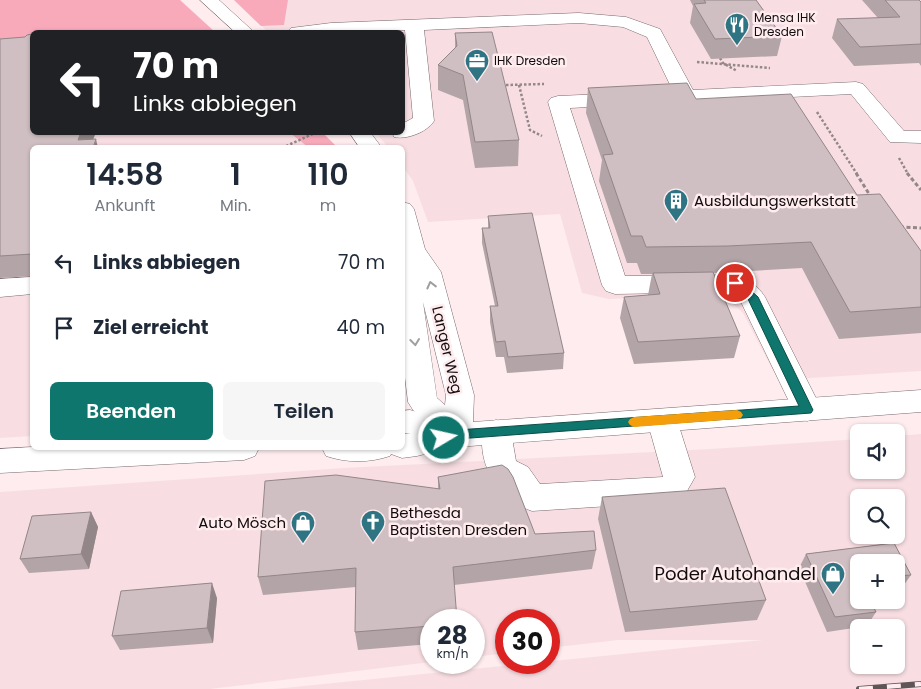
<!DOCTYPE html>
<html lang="de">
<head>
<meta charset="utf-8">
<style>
  body { margin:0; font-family:Poppins,sans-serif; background:#f6f6f7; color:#1f2937; height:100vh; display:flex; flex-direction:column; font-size:19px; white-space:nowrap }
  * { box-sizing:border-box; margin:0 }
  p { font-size:16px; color:#747a83 }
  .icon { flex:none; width:28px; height:28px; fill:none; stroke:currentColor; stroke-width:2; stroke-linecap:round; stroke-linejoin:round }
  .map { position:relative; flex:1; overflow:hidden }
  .details { position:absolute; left:30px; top:145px; width:375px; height:305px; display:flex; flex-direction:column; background:#fff; border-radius:8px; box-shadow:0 1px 4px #0004 }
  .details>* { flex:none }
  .top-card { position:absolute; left:30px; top:30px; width:375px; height:105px; border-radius:8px; box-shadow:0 1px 4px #0004; background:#202124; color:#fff; overflow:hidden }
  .buttons { position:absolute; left:850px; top:424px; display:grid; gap:10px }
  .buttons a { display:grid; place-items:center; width:55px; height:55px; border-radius:8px; background:#fff; box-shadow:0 1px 4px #0004; font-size:25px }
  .speed { position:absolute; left:420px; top:609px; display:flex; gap:10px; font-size:25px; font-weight:700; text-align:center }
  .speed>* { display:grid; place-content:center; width:65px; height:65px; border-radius:50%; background:#fff; box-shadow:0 1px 4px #0004; line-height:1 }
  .speed small { font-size:12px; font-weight:400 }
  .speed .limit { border:8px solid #d22; background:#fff; color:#111 }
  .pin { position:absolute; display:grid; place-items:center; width:42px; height:42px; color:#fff; margin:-21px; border:2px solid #fff; border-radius:50%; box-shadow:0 1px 5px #0007 }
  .me { position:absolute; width:55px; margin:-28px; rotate:81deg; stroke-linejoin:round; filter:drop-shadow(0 0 4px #0008) }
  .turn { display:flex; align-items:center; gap:18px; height:105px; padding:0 20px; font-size:22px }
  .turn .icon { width:65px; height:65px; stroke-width:2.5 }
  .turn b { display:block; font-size:35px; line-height:42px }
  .eta { display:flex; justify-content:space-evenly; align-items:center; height:85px; text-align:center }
  .eta b { font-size:30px; font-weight:600; line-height:35px }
  .action { display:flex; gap:10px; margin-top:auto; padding:10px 20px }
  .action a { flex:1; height:58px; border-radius:8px; background:#0f766e; color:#fff; font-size:20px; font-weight:600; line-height:58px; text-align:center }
  .action a+a { background:#f6f6f7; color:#1f2937 }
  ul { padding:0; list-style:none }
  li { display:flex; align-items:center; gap:15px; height:65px; padding:0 20px }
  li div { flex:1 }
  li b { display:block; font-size:19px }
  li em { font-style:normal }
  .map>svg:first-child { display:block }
  .built { fill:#f8dee3; fill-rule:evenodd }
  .green { fill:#f8aabb }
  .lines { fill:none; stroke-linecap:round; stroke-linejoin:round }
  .minor-casing { stroke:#796a6d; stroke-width:1 }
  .major-casing { stroke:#796a6d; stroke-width:1 }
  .path-far1 { stroke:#948789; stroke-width:2.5; stroke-dasharray:2.5 2; stroke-linecap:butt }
  .path { stroke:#948789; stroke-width:3; stroke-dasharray:4 2.5; stroke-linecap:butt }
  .minor { fill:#fff; fill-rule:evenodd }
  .major { fill:#fff; fill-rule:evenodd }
  .rail-casing { stroke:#5f5557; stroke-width:6 }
  .rail { stroke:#feecef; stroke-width:4.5; stroke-dasharray:14; stroke-linecap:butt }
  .wall { fill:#b3a4a7 }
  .shaded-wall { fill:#928688 }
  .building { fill:#d0bfc2; stroke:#928688 }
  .oneway { stroke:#a09e9e }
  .route { fill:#0f766e; stroke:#0a4d48 }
  .slow { fill:#f59e0b }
  .labels { text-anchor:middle; stroke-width:5; stroke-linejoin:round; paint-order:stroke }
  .far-poi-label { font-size:12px; fill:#120c0d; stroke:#feecef; text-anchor:start }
  .poi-label { font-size:15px; fill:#120c0d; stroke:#feecef; text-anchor:start }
  .street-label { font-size:15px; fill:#120c0d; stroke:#feecef }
  .near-poi-label { font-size:18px; fill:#120c0d; stroke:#feecef; text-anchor:end }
</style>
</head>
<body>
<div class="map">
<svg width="921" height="689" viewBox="0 0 921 689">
  <rect width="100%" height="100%" fill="#feecef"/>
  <g class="built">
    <path d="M 0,0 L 32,32 L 32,132 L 290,133 L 308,147 L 32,148 L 32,436 L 0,438 Z"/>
    <path d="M 234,0 L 921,0 L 921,371 L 778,380 L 743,313 L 722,294 L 609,299 L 582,293 L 560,214 L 428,222 L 413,181 L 403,167 L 402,148 L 388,147 L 376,133 L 402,132 L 402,32 L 268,32 Z"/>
    <path d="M 921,434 L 921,689 L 274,689 L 763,640 L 618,640 L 549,648 L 549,620 L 506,620 L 506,653 L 474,657 L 474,620 L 431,620 L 431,662 L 210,689 L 0,689 L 0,492 L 344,468 L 710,449 L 859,439 L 859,470 L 896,470 L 896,436 ZM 859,498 L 896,498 L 896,535 L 859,535 ZM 859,562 L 896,562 L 896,600 L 859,600 ZM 859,628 L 896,628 L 896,665 L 859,665 Z"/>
  </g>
  <g class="green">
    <path d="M 0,0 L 180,0 L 215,32 L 32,32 L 32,43 L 0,45 Z"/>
    <path d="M 234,0 L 288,0 L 284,25 L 261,26 Z"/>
    <path d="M 290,133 L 323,133 L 337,147 L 308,147 Z"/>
  </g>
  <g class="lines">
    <defs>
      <g id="minor">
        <path d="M 579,13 L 626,17 L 660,29 L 693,90 L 856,82 L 863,84 L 904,131 L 921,131 L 921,143 L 890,142 L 851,94 L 570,108 L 625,276 L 735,275 C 747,278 758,286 765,297 L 822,410 L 817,418 L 807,421 L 797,418 L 741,302 L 729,292 L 615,294 L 606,291 L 602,285 L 548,102 L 551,98 L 558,96 L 673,91 L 647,37 L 623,27 L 579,23 L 424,30 L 434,121 C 427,132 407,140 394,137 L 392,132 L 402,132 L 402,124 L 413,118 L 405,30 L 288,32 L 291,28 L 331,23 Z"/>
        <path d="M 32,277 L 32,294 L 0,297 L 0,279 Z"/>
        <path d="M 662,409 L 673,412 L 677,420 L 695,477 L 683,498 L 672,502 L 532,511 C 515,505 517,500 508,487 C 503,482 496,482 492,476 C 482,465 479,436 485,424 L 496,420 L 507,424 L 511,432 L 516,461 L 528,467 L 540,484 L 663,477 L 647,420 L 651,412 Z"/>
        <path d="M 410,410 L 468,427 L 472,435 L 468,443 L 417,456 L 402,458 L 391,454 L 390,456 C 369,463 347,463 326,456 L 322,448 L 402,448 L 402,434 L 411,433 L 402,433 L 402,411 Z"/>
        <path d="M 32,447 L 259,448 L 255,456 L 244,460 L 0,473 L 0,449 Z"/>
      </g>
      <g id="major">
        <path d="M 200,0 L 219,0 L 254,32 L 235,32 Z"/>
        <path d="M 349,132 L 370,132 L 382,148 L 360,148 Z"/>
        <path d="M 402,202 L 410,204 L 414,209 L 425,249 L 441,272 L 474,395 L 473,422 L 921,390 L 921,412 L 457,447 L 446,443 L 413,410 L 408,402 L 402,353 ZM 423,302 L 446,395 L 445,405 L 437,398 Z"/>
      </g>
    </defs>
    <use href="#minor" class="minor-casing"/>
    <use href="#major" class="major-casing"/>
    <g class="path-far1">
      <path d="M 720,58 L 723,63 L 737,71"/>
      <path d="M 697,62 L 770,68"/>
      <path d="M 506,85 L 544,84"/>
      <path d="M 519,85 L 530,130 L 542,136"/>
      <path d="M 817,112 L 857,174"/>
      <path d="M 282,148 L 317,132"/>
      <path d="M 899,158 L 908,174"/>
    </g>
    <g class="path">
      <path d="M 856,173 L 871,197"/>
      <path d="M 907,173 L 921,190"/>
      <path d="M 900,227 L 921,228"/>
    </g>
    <use href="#minor" class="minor"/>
    <use href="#major" class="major"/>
    <defs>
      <path id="rail" d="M 859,689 L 921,684"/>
    </defs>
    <use href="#rail" class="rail-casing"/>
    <use href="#rail" class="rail"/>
  </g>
  <g class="wall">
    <path d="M 690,0 L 756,0 L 782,36 L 777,56 L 711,59 L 690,23 L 693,6 Z"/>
    <path d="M 862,0 L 919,0 L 921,2 L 921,66 L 919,63 L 854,66 L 832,38 L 837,19 L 878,18 Z"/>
    <path d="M 455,33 L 519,140 L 518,166 L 475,168 L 463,100 L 438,90 L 438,65 L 455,48 Z"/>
    <path d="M 25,37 L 32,132 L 96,132 L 93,139 L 32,148 L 32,276 L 0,278 L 0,39 Z"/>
    <path d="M 588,88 L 696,99 L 857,195 L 921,251 L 921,333 L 839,339 L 802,268 L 713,273 L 740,336 L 734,358 L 634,364 L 620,318 L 624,297 L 648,295 L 652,274 L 641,274 L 637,263 L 627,263 L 599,181 L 602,160 L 586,113 Z"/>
    <path d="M 488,216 L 564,353 L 563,369 L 507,373 L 504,357 L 496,357 L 490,322 L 490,306 L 495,306 L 482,243 L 482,228 L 488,228 Z"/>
    <path d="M 438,477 L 535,534 L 596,550 L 592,569 L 454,585 L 431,620 L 431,644 L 358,650 L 355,632 L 356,587 L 263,595 L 258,577 L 438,489 Z"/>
    <path d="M 602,497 L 766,600 L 757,620 L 625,632 L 598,519 Z"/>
    <path d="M 91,512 L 98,527 L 89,569 L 29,573 L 20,559 Z"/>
    <path d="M 894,543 L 911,575 L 901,589 L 896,590 L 896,562 L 859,562 L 859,600 L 870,600 L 876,612 L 867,626 L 827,632 L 799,568 L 806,554 Z"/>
    <path d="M 217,598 L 213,643 L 120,650 L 112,636 Z"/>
  </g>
  <g class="shaded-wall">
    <path d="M 81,132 L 96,132 L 90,148 L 78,140 Z"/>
    <path d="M 96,139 L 98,148 L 93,148 Z"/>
    <path d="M 91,512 L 98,527 L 89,569 L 81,554 Z"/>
    <path d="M 212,583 L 217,598 L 213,643 L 207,628 Z"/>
  </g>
  <g class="building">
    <path d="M 704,0 L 756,0 L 782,36 L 715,39 L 694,4 L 706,3 Z"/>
    <path d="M 885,0 L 919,0 L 921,2 L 921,44 L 860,47 L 837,19 L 900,17 Z"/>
    <path d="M 138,31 L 137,32 L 85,32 Z"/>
    <path d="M 492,32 L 519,140 L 475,142 L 463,75 L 438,65 L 457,46 L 455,33 Z"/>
    <path d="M 32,34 L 32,132 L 81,132 L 78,140 L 96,139 L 93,148 L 32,148 L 32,254 L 0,256 L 0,39 L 25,37 L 27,35 Z"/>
    <path d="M 687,83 L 696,99 L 791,94 L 857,195 L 880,194 L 921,251 L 921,307 L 850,312 L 811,242 L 728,246 L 646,247 L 642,236 L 631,236 L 603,155 L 613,154 L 588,88 Z"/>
    <path d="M 532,213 L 564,353 L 508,357 L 505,341 L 496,342 L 490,306 L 498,306 L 482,228 L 490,228 L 488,216 Z"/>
    <path d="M 713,272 L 740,336 L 638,342 L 624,297 L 660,294 L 653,273 Z"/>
    <path d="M 502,465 L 508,469 L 513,477 L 535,534 L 594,531 L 596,550 L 453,567 L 457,620 L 431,620 L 431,626 L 355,632 L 356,568 L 258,577 L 265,481 L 336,475 L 440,489 L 438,477 Z"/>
    <path d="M 725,488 L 766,600 L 630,612 L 602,497 Z"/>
    <path d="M 91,512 L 81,554 L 20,559 L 32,516 Z"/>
    <path d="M 894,543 L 911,575 L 896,576 L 896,562 L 859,562 L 859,600 L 870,600 L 876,612 L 835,617 L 806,554 Z"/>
    <path d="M 212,583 L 207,628 L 112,636 L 121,591 Z"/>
  </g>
  <defs><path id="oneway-chevron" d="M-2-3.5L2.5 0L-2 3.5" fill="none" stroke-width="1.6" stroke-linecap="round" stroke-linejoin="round" transform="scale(1.25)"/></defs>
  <g class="oneway">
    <use href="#oneway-chevron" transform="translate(431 285) rotate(-104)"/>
    <use href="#oneway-chevron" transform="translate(415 342) rotate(83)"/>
  </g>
  <path class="route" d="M 735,279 L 739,280 L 758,297 L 813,410 L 811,413 L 457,439 L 444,443 L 439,441 L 437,438 L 439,434 L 457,430 L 799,406 L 748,299 L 729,283 Z"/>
  <path class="slow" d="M 737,410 L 741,412 L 743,415 L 741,418 L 737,419 L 634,427 L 630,425 L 628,422 L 630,419 L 634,417 Z"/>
  <defs>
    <symbol id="restaurant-pin" viewBox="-11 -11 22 30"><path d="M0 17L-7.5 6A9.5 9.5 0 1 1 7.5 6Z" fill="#2f7483" stroke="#feecef"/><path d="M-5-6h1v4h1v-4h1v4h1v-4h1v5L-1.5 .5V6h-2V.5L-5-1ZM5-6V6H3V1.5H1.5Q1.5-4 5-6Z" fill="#fff"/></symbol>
    <symbol id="office-pin" viewBox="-11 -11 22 30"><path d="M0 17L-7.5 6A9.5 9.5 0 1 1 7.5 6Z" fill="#2f7483" stroke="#feecef"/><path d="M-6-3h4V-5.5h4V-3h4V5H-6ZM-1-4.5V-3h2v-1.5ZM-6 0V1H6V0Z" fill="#fff"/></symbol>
    <symbol id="building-pin" viewBox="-11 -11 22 30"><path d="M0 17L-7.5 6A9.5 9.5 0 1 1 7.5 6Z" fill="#2f7483" stroke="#feecef"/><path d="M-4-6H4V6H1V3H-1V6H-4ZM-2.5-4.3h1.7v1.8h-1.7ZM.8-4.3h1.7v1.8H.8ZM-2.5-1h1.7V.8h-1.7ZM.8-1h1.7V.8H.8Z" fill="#fff"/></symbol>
    <symbol id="church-pin" viewBox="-11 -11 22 30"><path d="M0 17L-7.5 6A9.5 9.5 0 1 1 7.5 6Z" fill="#2f7483" stroke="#feecef"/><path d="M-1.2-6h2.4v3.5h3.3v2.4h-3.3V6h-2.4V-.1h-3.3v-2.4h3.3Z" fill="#fff"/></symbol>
    <symbol id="shop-pin" viewBox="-11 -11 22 30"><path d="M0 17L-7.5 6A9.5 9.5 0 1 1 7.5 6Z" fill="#2f7483" stroke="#feecef"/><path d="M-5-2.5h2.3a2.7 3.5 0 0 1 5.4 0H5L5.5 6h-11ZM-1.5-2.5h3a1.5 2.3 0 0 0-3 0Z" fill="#fff"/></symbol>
  </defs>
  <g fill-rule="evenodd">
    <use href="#restaurant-pin" x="723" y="11" width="28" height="38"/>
    <use href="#office-pin" x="463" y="47" width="28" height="38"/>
    <use href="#building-pin" x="662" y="187" width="28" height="38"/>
    <use href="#church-pin" x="359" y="508" width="28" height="38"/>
    <use href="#shop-pin" x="289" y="509" width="28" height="38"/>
    <use href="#shop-pin" x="819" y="560" width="28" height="38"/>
  </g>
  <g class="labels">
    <g class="far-poi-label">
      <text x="754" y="22">Mensa IHK<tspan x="754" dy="14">Dresden</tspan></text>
      <text x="494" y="65">IHK Dresden</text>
    </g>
    <g class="poi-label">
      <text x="694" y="206">Ausbildungswerkstatt</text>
      <text x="390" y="518">Bethesda<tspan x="390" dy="17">Baptisten Dresden</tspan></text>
      <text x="286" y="528" text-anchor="end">Auto Mösch</text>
    </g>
    <g class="street-label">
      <text transform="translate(447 350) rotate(77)" y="5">Langer Weg</text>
    </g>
    <g class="near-poi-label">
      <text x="816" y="580">Poder Autohandel</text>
    </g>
  </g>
</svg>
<div class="buttons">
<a><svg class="icon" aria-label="sound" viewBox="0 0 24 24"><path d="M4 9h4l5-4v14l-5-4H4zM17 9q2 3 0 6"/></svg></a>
<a><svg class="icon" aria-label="search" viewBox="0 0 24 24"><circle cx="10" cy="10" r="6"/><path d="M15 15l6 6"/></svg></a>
<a>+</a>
<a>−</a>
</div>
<div class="speed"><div>28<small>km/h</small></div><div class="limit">30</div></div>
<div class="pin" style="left:735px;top:283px;background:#d93025"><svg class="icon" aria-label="arrive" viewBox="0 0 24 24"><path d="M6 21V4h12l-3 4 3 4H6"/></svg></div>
<svg class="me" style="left:444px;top:438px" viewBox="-20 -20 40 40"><circle r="17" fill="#0f766e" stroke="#fff" stroke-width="3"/><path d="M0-11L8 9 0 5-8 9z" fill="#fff"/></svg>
<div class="top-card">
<div class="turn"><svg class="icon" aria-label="left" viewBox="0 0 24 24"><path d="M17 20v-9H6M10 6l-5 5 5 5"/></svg><div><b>70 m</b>Links abbiegen</div></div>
</div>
<section class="details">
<div class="eta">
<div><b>14:58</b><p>Ankunft</p></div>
<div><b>1</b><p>Min.</p></div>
<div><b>110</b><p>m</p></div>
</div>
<ul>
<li><svg class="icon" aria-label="left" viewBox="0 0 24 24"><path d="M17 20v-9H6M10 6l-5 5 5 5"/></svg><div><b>Links abbiegen</b></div><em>70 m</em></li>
<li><svg class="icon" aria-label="arrive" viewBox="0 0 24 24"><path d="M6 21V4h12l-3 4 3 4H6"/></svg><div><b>Ziel erreicht</b></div><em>40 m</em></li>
</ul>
<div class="action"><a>Beenden</a><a>Teilen</a></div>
</section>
</div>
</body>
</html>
